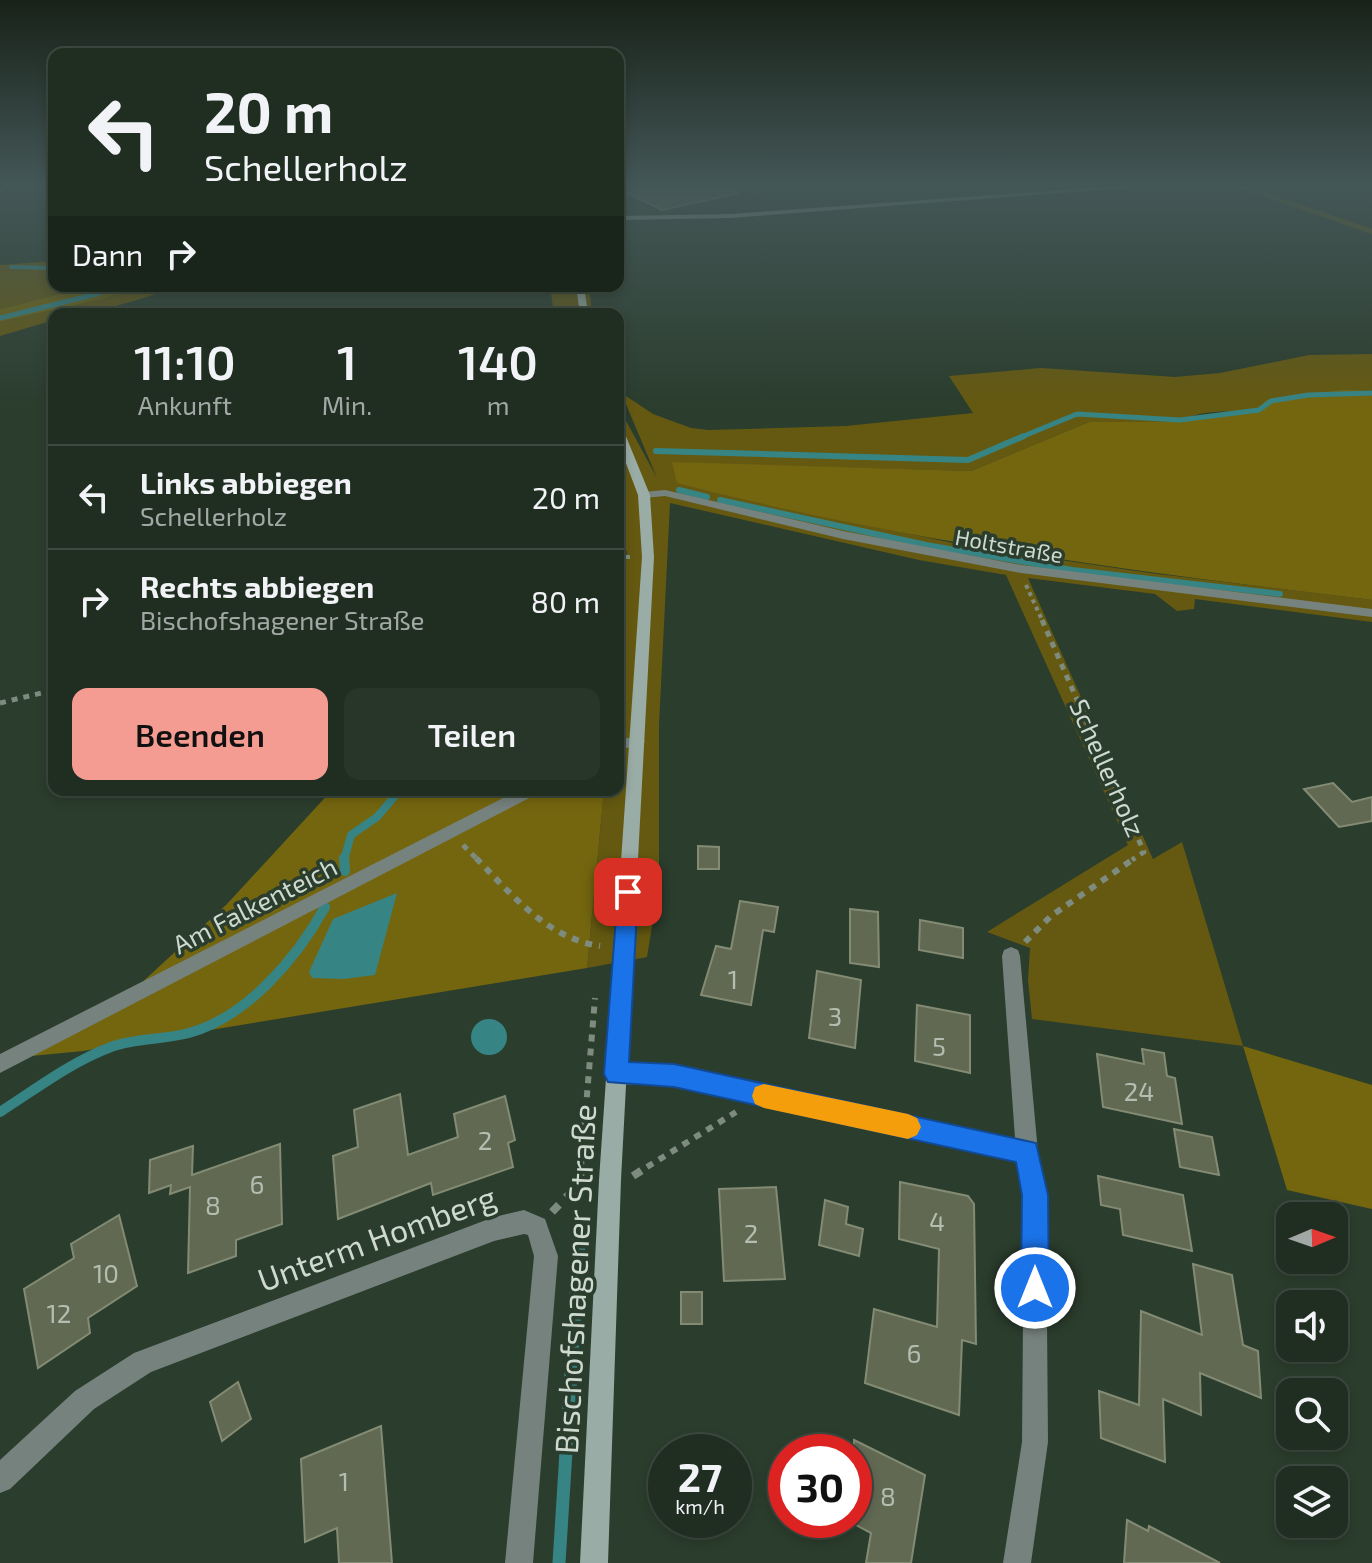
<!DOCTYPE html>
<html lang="de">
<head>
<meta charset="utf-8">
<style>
  body { margin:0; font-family:"Exo 2",sans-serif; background:#28362a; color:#f1f3f6; height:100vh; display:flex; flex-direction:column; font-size:30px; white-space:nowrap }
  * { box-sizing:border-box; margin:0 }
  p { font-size:26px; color:#a2a8a5 }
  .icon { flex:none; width:44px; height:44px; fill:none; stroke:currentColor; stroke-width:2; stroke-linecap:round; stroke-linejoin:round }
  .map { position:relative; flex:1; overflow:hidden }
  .sheet { position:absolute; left:48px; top:308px; width:576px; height:488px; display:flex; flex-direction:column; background:#202e22; border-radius:16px; box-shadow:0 4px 12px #0003,0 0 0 2px #3d4a40 }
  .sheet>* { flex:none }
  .banner { position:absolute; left:48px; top:48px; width:576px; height:244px; border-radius:16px; box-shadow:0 4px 12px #0003,0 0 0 2px #3d4a40; background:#202e22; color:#f1f3f6; overflow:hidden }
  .needle { width:52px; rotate:88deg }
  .controls { position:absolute; left:1276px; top:1202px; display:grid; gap:16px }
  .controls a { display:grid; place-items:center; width:72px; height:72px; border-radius:16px; background:#202e22; box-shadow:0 4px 12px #0003,0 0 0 2px #3d4a40; font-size:40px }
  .speed { position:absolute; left:648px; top:1434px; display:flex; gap:16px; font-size:40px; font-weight:700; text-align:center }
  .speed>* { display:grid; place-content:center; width:104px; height:104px; border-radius:50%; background:#202e22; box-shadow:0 4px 12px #0003,0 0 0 2px #3d4a40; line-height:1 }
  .speed small { font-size:20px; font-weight:400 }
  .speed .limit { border:12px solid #d22; background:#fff; color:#111 }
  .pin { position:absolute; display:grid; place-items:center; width:68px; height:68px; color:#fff; margin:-34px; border-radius:16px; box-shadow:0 4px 12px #0006 }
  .me { position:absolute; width:88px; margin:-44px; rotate:0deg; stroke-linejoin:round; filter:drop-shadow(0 0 6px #0008) }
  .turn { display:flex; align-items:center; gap:28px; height:168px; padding:0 24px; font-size:36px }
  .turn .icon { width:104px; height:104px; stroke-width:2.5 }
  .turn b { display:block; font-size:56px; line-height:68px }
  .then { display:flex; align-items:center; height:76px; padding:0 24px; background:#0003; gap:16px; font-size:30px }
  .eta { display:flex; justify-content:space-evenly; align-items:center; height:136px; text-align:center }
  .eta b { font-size:48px; font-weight:600; line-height:56px }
  .primary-button { display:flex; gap:16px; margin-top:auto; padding:16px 24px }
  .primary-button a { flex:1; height:92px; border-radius:16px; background:#f59c92; color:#111; font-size:32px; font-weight:600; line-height:92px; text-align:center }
  .primary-button a+a { background:#28362a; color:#f1f3f6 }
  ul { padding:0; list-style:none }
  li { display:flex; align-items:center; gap:24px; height:104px; padding:0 24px; border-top:2px solid #3d4a40 }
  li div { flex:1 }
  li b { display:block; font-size:30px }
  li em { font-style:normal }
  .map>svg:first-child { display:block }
  .green { fill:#655911 }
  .forest { fill:#74660f }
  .water { fill:#378485 }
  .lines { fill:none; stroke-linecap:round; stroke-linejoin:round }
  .stream-far5 { stroke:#378485; stroke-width:4 }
  .stream-far4 { stroke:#378485; stroke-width:5 }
  .stream-far3 { stroke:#378485; stroke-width:6 }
  .stream-far2 { stroke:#378485; stroke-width:8 }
  .stream-far1 { stroke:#378485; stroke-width:10 }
  .stream { stroke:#378485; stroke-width:13 }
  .building { fill:#616953; stroke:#838b74; stroke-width:2 }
  .path-far4 { stroke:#7e8c7f; stroke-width:2; stroke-dasharray:3 3; stroke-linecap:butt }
  .path-far3 { stroke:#7e8c7f; stroke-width:4; stroke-dasharray:4 4; stroke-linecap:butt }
  .path-far2 { stroke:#7e8c7f; stroke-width:5; stroke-dasharray:6 6; stroke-linecap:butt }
  .path-far1 { stroke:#7e8c7f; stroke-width:6; stroke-dasharray:7 7; stroke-linecap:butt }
  .path { stroke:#7e8c7f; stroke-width:8; stroke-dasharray:10 10; stroke-linecap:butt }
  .lane { fill:#76827e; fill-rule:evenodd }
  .street { fill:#76827e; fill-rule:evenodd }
  .secondary { fill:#99aca5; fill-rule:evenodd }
  .route { fill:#1a73e8; stroke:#114b97; stroke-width:2 }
  .slow { fill:#f59e0b }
  .labels { text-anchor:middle; stroke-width:7; stroke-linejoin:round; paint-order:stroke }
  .far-street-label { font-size:22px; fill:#ced9cf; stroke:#2b3d2d }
  .street-label { font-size:26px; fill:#ced9cf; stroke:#2b3d2d }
  .near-number-label { font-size:26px; fill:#b3bdb0 }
  .near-street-label { font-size:32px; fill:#ced9cf; stroke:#2b3d2d }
</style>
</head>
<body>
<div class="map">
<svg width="1372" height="1563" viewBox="0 0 1372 1563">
  <rect width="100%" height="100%" fill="#2b3d2d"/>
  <g class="green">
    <path d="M 1242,184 L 1372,229 L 1372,234 L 1230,185 Z"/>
    <path d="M 54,261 L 54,286 L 90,286 L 0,309 L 0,265 Z"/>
    <path d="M 138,286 L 177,286 C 138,301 96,314 54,314 L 54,320 L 0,336 L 0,322 L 103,299 Z"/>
    <path d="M 550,286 L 589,286 L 592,314 L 554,314 Z"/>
    <path d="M 1372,354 L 1372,391 C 1332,389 1298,401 1259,409 C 1234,413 1201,408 1179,422 L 1089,422 L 971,471 L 672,463 L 726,495 L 972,547 L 1150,573 L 1372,600 L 1372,622 L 1195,599 L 1194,609 L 1177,611 L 1155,594 L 1028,578 L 1153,859 L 1182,842 L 1243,1046 L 1032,1019 L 1028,980 L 1030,948 L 987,932 L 1128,845 L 1006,575 L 919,560 L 670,503 L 659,725 L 659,884 L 647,957 L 587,968 L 604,790 L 618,790 L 618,645 L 627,551 L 618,551 L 618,406 L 657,478 L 618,385 L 623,394 L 653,414 L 691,428 L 708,430 L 846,426 L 973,413 L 949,376 L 1041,368 L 1175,377 L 1220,373 L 1309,355 Z"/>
  </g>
  <g class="forest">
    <path d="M 90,286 L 138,286 L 103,299 L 0,322 L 0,309 Z"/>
    <path d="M 1342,390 L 1372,391 L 1372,600 C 1138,572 905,542 677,483 L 672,462 L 971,471 L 1089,422 L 1178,422 L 1178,419 L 1257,409 L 1267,400 Z"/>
    <path d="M 332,790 L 604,790 L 587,968 L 83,1051 L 0,1059 L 137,987 L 227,904 Z"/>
    <path d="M 1243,1046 L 1372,1085 L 1372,1209 L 1287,1190 Z"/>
  </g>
  <g class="water">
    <path d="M 397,893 L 375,975 L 344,979 L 312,978 L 309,972 L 333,919 Z"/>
    <circle cx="489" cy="1037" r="18"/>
  </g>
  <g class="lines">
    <g class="stream-far5">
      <path d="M 11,267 L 54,268"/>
      <path d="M 89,296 L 128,286"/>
    </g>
    <g class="stream-far4">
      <path d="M 0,318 L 97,294"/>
      <path d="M 1019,438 L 1077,414 L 1180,420 L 1259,410 L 1271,401 L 1308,395 L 1372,393"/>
    </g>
    <g class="stream-far3">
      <path d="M 656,451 L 968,460 L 1024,436"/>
      <path d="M 679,490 L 707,497"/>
      <path d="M 720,500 L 926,545 L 1072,570 L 1280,594"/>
    </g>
    <path class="stream-far2" d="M 344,860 L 351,835 L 377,817 L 400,790"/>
    <g class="stream-far1">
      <path d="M 344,858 L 345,871"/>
      <path d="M 0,1112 C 36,1089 71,1062 111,1047 C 136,1038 163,1040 189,1033 C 247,1017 297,958 325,907"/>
    </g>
    <path class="stream" d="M 559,1563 L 580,1229"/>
  </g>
  <g class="building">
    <path d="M 661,184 L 739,184 L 740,193 L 662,210 L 626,192 Z"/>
    <path d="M 1333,783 L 1352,802 L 1372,797 L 1372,821 L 1339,827 L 1304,789 Z"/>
    <path d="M 698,846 L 719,847 L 719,869 L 698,869 Z"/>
    <path d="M 740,901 L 778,907 L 774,932 L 763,930 L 751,1005 L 701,995 L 716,946 L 731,949 Z"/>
    <path d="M 850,909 L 878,912 L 879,967 L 850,963 Z"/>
    <path d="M 920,920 L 963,928 L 963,958 L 919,950 Z"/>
    <path d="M 817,971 L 861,980 L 855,1048 L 809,1038 Z"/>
    <path d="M 917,1005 L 970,1015 L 970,1073 L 915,1061 Z"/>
    <path d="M 1142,1049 L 1164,1053 L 1167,1076 L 1175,1078 L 1182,1124 L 1103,1107 L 1097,1054 L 1144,1064 Z"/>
    <path d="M 400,1094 L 408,1155 L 458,1137 L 454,1114 L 505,1096 L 515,1140 L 508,1143 L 513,1167 L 433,1195 L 431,1183 L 338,1219 L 333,1156 L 358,1147 L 354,1110 Z"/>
    <path d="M 1174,1129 L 1212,1137 L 1219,1175 L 1180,1167 Z"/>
    <path d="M 280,1144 L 282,1224 L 236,1240 L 236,1256 L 188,1273 L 190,1187 L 170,1194 L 171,1185 L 149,1193 L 150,1160 L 193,1146 L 192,1175 Z"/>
    <path d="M 1098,1176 L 1183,1195 L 1192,1251 L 1123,1235 L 1120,1209 L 1101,1205 Z"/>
    <path d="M 900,1182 L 968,1196 L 974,1204 L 976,1344 L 962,1340 L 959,1415 L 865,1383 L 874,1309 L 937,1327 L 939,1249 L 899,1239 Z"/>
    <path d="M 776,1187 L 785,1279 L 724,1281 L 719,1189 Z"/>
    <path d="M 825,1200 L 848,1207 L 846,1224 L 863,1229 L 859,1256 L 819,1245 Z"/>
    <path d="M 119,1215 L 137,1286 L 88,1318 L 90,1333 L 38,1368 L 24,1289 L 74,1258 L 71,1244 Z"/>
    <path d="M 1193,1264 L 1232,1275 L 1243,1345 L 1258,1351 L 1261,1398 L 1200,1373 L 1201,1415 L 1163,1399 L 1165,1462 L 1101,1438 L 1099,1391 L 1139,1405 L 1141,1311 L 1202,1335 Z"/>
    <rect x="681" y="1292" width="21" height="32"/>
    <path d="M 238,1382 L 251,1419 L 222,1441 L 210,1402 Z"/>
    <path d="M 381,1426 L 392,1563 L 339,1563 L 337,1528 L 305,1542 L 301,1459 Z"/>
    <path d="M 854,1440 L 925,1475 L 911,1563 L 866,1563 L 871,1533 L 854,1524 Z"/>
    <path d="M 1127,1520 L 1148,1531 L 1149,1526 L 1220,1563 L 1124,1563 Z"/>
  </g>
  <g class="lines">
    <g class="path-far4">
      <path d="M 618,192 L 635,184"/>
      <path d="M 755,193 L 781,184"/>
    </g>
    <g class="path-far3">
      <path d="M 618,557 L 631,557"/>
      <path d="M 1026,585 L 1043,622"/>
    </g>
    <g class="path-far2">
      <path d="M 1042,620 L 1144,852 L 1132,860"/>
      <path d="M 0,703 L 54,690"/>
      <path d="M 463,845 L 478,860"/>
    </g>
    <g class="path-far1">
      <path d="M 476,858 C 512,895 547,938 600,946"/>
      <path d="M 1025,942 L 1051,916 L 1135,858"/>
      <path d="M 581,1167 L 595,998"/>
      <path d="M 647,1167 L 736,1112"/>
    </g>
    <g class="path">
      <path d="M 633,1176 L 650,1165"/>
      <path d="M 552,1212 L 580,1183 L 581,1165"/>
    </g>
    <g class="lane">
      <path d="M 638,736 L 645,741 L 643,744 L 618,750 L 618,740 Z"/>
      <path d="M 519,790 L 539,790 L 537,794 L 0,1073 L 0,1054 Z"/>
    </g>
    <g class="street">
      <path d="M 10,184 L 20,184 L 0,192 L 0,188 Z"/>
      <path d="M 665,490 L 843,531 L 1021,565 L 1372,609 L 1372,617 L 1021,573 L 843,539 L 665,496 L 644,498 L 638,495 L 644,492 Z"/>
      <path d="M 1011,947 L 1018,950 L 1020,956 L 1038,1152 L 1046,1195 L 1048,1442 L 1031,1563 L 1003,1563 L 1022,1442 L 1024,1195 L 1018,1161 L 674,1086 L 616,1084 L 609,1081 L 606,1074 L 609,1067 L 616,1064 L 674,1066 L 1015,1138 L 1002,956 L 1004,950 Z"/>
      <path d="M 524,1210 L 545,1219 L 558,1256 L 533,1563 L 505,1563 L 534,1256 L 528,1235 L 524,1234 L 494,1241 L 151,1372 L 94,1409 L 10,1489 L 0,1493 L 0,1460 L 75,1391 L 134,1353 L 494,1217 Z"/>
    </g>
    <g class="secondary">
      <path d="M 1143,184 L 1178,184 L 730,218 L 618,220 L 618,216 L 730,214 Z"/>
      <path d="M 576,286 L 584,286 L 588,314 L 580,314 Z"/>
      <path d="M 618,426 L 623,429 L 650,495 L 654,557 L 621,1180 L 608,1563 L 580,1563 L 599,1180 L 642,557 L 638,495 L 618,442 Z"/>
    </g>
  </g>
  <linearGradient id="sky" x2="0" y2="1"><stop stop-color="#182219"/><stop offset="0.46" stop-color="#445757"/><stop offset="1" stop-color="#445757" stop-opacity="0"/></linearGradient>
  <rect width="1372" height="403" fill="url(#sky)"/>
  <path class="route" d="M 628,883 L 638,892 L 629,1062 L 674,1064 L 1036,1143 L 1048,1195 L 1049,1288 L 1045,1298 L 1035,1302 L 1025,1298 L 1021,1288 L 1022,1195 L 1016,1162 L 674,1087 L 608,1082 L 604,1074 L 618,892 Z"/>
  <path class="slow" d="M 764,1084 L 908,1114 L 917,1118 L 921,1127 L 917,1135 L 908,1139 L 764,1108 L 755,1104 L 752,1096 L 755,1087 Z"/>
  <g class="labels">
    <g class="far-street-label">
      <text transform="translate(1009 546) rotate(10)" y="8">Holtstraße</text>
    </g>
    <g class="street-label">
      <text transform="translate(1107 768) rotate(66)" y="9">Schellerholz</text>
      <text transform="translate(255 906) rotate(-27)" y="9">Am Falkenteich</text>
    </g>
    <g class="near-number-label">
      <text x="733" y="989">1</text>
      <text x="835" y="1026">3</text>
      <text x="939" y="1056">5</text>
      <text x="1139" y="1101">24</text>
      <text x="485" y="1150">2</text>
      <text x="257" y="1194">6</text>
      <text x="213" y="1215">8</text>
      <text x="937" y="1231">4</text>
      <text x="751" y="1243">2</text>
      <text x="106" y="1283">10</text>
      <text x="59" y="1323">12</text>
      <text x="914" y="1363">6</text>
      <text x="344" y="1491">1</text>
      <text x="888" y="1506">8</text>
    </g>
    <g class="near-street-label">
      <text transform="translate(377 1239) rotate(-20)" y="11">Unterm Homberg</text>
      <text transform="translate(576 1279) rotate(-87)" y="11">Bischofshagener Straße</text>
    </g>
  </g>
</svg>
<div class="controls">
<a><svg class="needle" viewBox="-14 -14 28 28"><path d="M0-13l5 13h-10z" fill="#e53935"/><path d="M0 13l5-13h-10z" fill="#a2a8a5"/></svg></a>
<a><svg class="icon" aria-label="sound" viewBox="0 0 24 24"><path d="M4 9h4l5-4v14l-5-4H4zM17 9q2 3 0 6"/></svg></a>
<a><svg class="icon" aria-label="search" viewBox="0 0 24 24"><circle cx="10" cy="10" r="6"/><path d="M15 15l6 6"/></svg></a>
<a><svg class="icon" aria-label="layers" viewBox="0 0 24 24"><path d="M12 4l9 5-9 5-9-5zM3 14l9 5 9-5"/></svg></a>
</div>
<div class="speed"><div>27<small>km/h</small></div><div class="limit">30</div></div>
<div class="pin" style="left:628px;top:892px;background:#d93025"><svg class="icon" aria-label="arrive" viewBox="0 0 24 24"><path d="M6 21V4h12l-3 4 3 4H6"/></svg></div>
<svg class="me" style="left:1035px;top:1288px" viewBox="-20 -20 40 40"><circle r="17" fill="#1a73e8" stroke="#fff" stroke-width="3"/><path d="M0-11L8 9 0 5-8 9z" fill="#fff"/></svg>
<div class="banner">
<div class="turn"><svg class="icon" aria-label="left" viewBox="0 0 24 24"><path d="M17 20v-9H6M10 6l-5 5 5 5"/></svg><div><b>20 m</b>Schellerholz</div></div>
<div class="then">Dann<svg class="icon" aria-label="right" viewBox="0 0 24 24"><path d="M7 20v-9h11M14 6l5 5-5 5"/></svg></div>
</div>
<section class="sheet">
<div class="eta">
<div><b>11:10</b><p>Ankunft</p></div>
<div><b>1</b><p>Min.</p></div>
<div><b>140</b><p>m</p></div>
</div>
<ul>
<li><svg class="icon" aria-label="left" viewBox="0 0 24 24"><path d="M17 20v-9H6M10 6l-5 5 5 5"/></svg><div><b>Links abbiegen</b><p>Schellerholz</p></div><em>20 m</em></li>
<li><svg class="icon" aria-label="right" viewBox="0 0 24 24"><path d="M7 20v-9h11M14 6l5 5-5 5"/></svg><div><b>Rechts abbiegen</b><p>Bischofshagener Straße</p></div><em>80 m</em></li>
</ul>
<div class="primary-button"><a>Beenden</a><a>Teilen</a></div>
</section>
</div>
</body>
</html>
